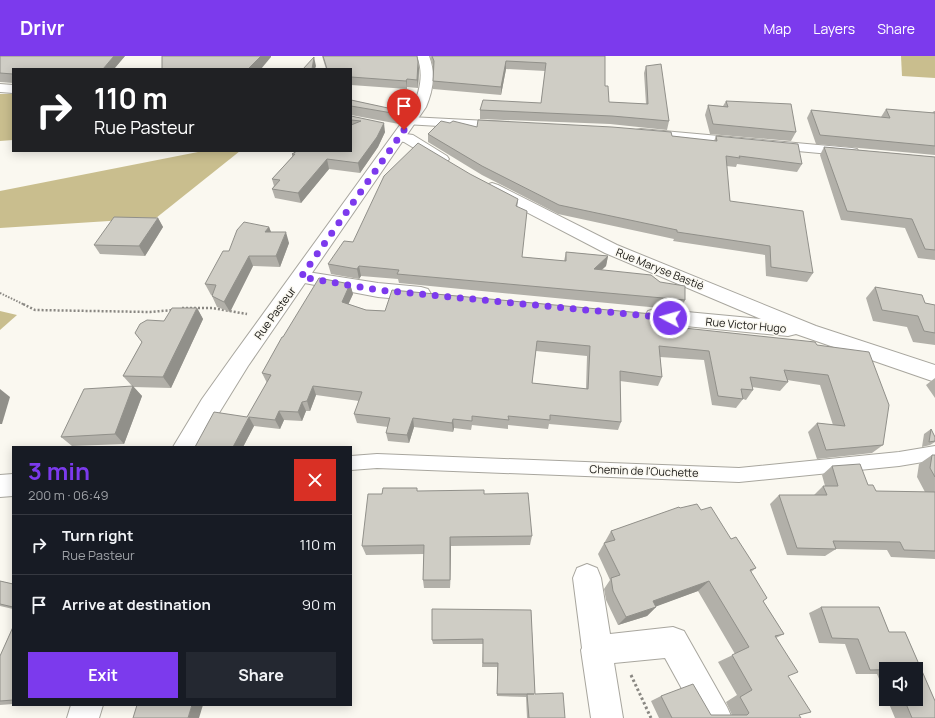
<!DOCTYPE html>
<html lang="en">
<head>
<meta charset="utf-8">
<style>
  body { margin:0; font-family:Manrope,sans-serif; background:#242831; color:#f1f3f6; height:100vh; display:flex; flex-direction:column; font-size:15px; white-space:nowrap }
  * { box-sizing:border-box; margin:0 }
  p { font-size:13px; color:#9ea1a6 }
  .icon { flex:none; width:22px; height:22px; fill:none; stroke:currentColor; stroke-width:2; stroke-linecap:round; stroke-linejoin:round }
  .map { position:relative; flex:1; overflow:hidden }
  .panel { position:absolute; left:12px; top:390px; width:340px; height:260px; display:flex; flex-direction:column; background:#171b24; border-radius:0px; box-shadow:0 2px 10px #0003 }
  .panel>* { flex:none }
  .hud { position:absolute; left:12px; top:12px; width:340px; height:84px; border-radius:0px; box-shadow:0 2px 10px #0003; background:#202124; color:#fff; overflow:hidden }
  .controls { position:absolute; left:879px; top:606px; display:grid; gap:8px }
  .controls a { display:grid; place-items:center; width:44px; height:44px; border-radius:0px; background:#171b24; box-shadow:0 2px 10px #0003; font-size:20px }
  .pin { position:absolute; display:grid; place-items:center; width:34px; height:34px; color:#fff; margin:-41px -17px; border-radius:50% 50% 50% 0; rotate:-45deg; box-shadow:0 0 4px #0007 }
  .pin .icon { rotate:45deg }
  .me { position:absolute; width:44px; margin:-22px; rotate:276deg; stroke-linejoin:round; filter:drop-shadow(0 0 3px #0008) }
  .turn { display:flex; align-items:center; gap:14px; height:84px; padding:0 16px; font-size:18px }
  .turn .icon { width:52px; height:52px; stroke-width:2.5 }
  .turn b { display:block; font-size:28px; line-height:34px }
  .round { display:grid; place-items:center; flex:none; width:42px; height:42px; border-radius:0px; background:#242831 }
  .headline { display:flex; align-items:center; justify-content:space-between; height:68px; padding:0 16px }
  h1 { font-size:24px; font-weight:700; line-height:30px; color:#7c3aed }
  .action { display:flex; gap:8px; margin-top:auto; padding:8px 16px }
  .action a { flex:1; height:46px; border-radius:0px; background:#7c3aed; color:#fff; font-size:16px; font-weight:700; line-height:46px; text-align:center }
  .action a+a { background:#242831; color:#f1f3f6 }
  ul { padding:0; list-style:none }
  li { display:flex; align-items:center; gap:12px; height:60px; padding:0 16px; border-top:1px solid #363941 }
  li div { flex:1 }
  li b { display:block; font-size:15px }
  li em { font-style:normal }
  header { display:flex; align-items:center; gap:24px; box-sizing:border-box; height:56px; padding:0 20px; background:#7c3aed; color:#fff }
  header strong { font-size:19px }
  nav { display:flex; gap:22px; margin-inline-start:auto; font-size:14px }
  .map>svg:first-child { display:block }
  .forest { fill:#c9be8e }
  .lines { fill:none; stroke-linecap:round; stroke-linejoin:round }
  .service-casing { stroke:#a8a69e; stroke-width:2 }
  .minor-casing { stroke:#a8a69e; stroke-width:2 }
  .tertiary-casing { stroke:#a8a69e; stroke-width:2 }
  .path-far2 { stroke:#898782; stroke-width:2; stroke-dasharray:1.5 1.5; stroke-linecap:butt }
  .path-far1 { stroke:#898782; stroke-width:2.5; stroke-dasharray:2 2; stroke-linecap:butt }
  .path { stroke:#898782; stroke-width:3; stroke-dasharray:2.5 2.5; stroke-linecap:butt }
  .service { fill:#fff; fill-rule:evenodd }
  .minor { fill:#fff; fill-rule:evenodd }
  .tertiary { fill:#fff; fill-rule:evenodd }
  .wall { fill:#b2b0a9; fill-rule:evenodd }
  .shaded-wall { fill:#91908a }
  .building { fill:#cfcdc5; stroke:#91908a; fill-rule:evenodd }
  .route { stroke:#7c3aed; stroke-width:7; stroke-dasharray:0 12.6 }
  .labels { text-anchor:middle; stroke-width:3; stroke-linejoin:round; paint-order:stroke }
  .street-label { font-size:11px; fill:#191815; stroke:#faf8f0 }
</style>
</head>
<body>
<header>
<strong>Drivr</strong>
<nav><a>Map</a><a>Layers</a><a>Share</a></nav>
</header>
<div class="map">
<svg width="935" height="662" viewBox="0 0 935 662">
  <rect width="100%" height="100%" fill="#faf8f0"/>
  <g class="forest">
    <path d="M 901,0 L 935,0 L 935,22 L 902,20 Z"/>
    <path d="M 0,38 L 13,38 L 13,84 L 0,85 Z"/>
    <path d="M 203,95 L 240,95 L 156,162 L 0,172 L 0,135 Z"/>
    <path d="M 0,255 L 17,259 L 0,274 Z"/>
  </g>
  <g class="lines">
    <defs>
      <path id="service" d="M 935,390 L 935,404 L 899,410 L 739,426 L 377,412 L 351,414 L 351,400 L 377,398 L 739,412 L 899,396 Z"/>
      <g id="minor">
        <path d="M 0,28 L 13,29 L 13,37 L 0,36 Z"/>
        <path d="M 410,61 L 507,66 L 512,67 L 514,70 L 512,73 L 507,74 L 405,68 L 403,65 L 405,62 Z"/>
        <path d="M 641,73 L 852,92 L 857,93 L 859,96 L 857,99 L 852,100 L 636,80 L 634,77 L 636,74 Z"/>
        <path d="M 399,77 L 413,79 L 447,100 L 449,103 L 447,106 L 442,107 L 437,106 L 404,86 L 394,84 L 392,81 L 394,78 Z"/>
        <path d="M 492,127 L 498,129 L 617,189 L 816,270 L 935,309 L 935,326 L 796,278 L 788,280 L 655,267 L 648,265 L 645,260 L 648,255 L 655,253 L 761,263 L 605,197 L 486,135 L 484,132 L 486,129 Z"/>
        <path d="M 301,215 L 378,227 L 421,231 L 428,233 L 431,238 L 428,243 L 421,245 L 378,241 L 294,225 L 292,221 L 294,217 Z"/>
        <path d="M 13,418 L 13,440 L 0,441 L 0,419 Z"/>
        <path d="M 587,508 L 597,512 L 601,522 L 610,578 L 673,571 L 684,575 L 727,651 L 732,662 L 698,662 L 665,602 L 614,607 L 623,662 L 591,662 L 581,594 L 582,592 L 573,522 L 577,512 Z"/>
      </g>
      <g id="tertiary">
        <path d="M 417,0 L 429,0 C 436,18 433,34 426,51 L 248,310 L 198,391 L 173,391 L 202,343 L 234,298 L 413,51 C 420,34 424,18 417,0 Z"/>
        <path d="M 71,649 L 103,649 L 99,662 L 67,662 Z"/>
      </g>
    </defs>
    <use href="#service" class="service-casing"/>
    <use href="#minor" class="minor-casing"/>
    <use href="#tertiary" class="tertiary-casing"/>
    <path class="path-far2" d="M 0,237 L 25,249"/>
    <g class="path-far1">
      <path d="M 23,248 L 35,254 L 150,256 L 173,254"/>
      <path d="M 182,252 L 212,252 L 247,258"/>
    </g>
    <path class="path" d="M 631,619 L 651,662"/>
    <use href="#service" class="service"/>
    <use href="#minor" class="minor"/>
    <use href="#tertiary" class="tertiary"/>
  </g>
  <g class="wall">
    <path d="M 0,0 L 125,0 L 114,13 L 13,13 L 13,27 L 0,26 Z"/>
    <path d="M 322,0 L 417,0 L 419,13 L 418,32 L 407,31 L 407,33 L 351,29 L 351,13 L 326,13 Z"/>
    <path d="M 430,0 L 605,0 L 605,30 L 609,46 L 646,48 L 644,17 L 646,10 L 669,65 L 667,74 L 610,68 L 480,63 L 480,54 L 541,47 L 545,15 L 506,13 L 501,39 L 433,33 L 433,11 Z"/>
    <path d="M 351,44 L 401,55 L 402,64 L 399,68 L 351,59 Z"/>
    <path d="M 726,45 L 796,76 L 791,85 L 710,78 L 705,59 L 708,49 L 723,50 Z"/>
    <path d="M 886,53 L 932,57 L 934,55 L 935,55 L 935,99 L 816,88 L 807,62 L 811,54 L 881,61 Z"/>
    <path d="M 351,60 L 385,76 L 378,91 L 360,117 L 329,113 L 301,147 L 275,142 L 272,133 L 274,130 L 272,123 L 292,101 L 292,98 L 351,95 Z"/>
    <path d="M 450,67 L 477,71 L 672,80 L 714,85 L 716,80 L 802,108 L 797,116 L 737,108 L 736,111 L 726,110 L 730,145 L 813,217 L 807,226 L 766,220 L 765,199 L 673,185 L 674,183 L 558,158 L 482,119 L 428,86 L 428,78 Z"/>
    <path d="M 824,91 L 935,101 L 935,204 L 918,202 L 905,172 L 841,164 L 820,99 Z"/>
    <path d="M 517,151 L 522,201 L 564,205 L 566,196 L 608,200 L 606,210 L 601,214 L 685,244 L 681,254 L 399,227 L 398,223 L 361,220 L 359,223 L 331,218 L 328,208 L 353,186 Z"/>
    <path d="M 158,162 L 163,171 L 145,200 L 100,198 L 94,189 Z"/>
    <path d="M 269,171 L 271,176 L 289,187 L 280,211 L 253,210 L 230,256 L 217,251 L 212,240 L 212,239 L 211,239 L 205,228 L 229,195 Z"/>
    <path d="M 350,228 L 353,238 L 348,248 L 366,254 L 385,255 L 684,272 L 817,289 L 883,389 L 872,397 L 817,403 L 808,376 L 817,367 L 833,369 L 820,329 L 787,324 L 788,326 L 780,335 L 752,331 L 753,334 L 746,344 L 743,343 L 736,352 L 712,349 L 704,304 L 660,301 L 662,321 L 658,330 L 620,325 L 621,366 L 618,374 L 549,368 L 548,373 L 508,369 L 508,373 L 472,369 L 471,374 L 454,372 L 453,376 L 414,371 L 409,387 L 388,385 L 386,377 L 388,371 L 357,367 L 354,358 L 359,345 L 316,339 L 310,355 L 306,355 L 302,365 L 284,364 L 280,373 L 254,370 L 243,391 L 195,391 L 247,361 L 267,327 L 262,317 L 283,281 ZM 536,295 L 587,300 L 586,333 L 532,327 Z"/>
    <path d="M 875,231 L 925,247 L 935,249 L 935,289 L 913,286 L 907,271 L 873,265 L 866,242 Z"/>
    <path d="M 197,252 L 203,263 L 171,332 L 133,331 L 142,340 L 124,388 L 72,390 L 61,381 L 132,330 L 123,320 L 142,286 L 135,277 Z"/>
    <path d="M 935,322 L 935,342 L 926,329 Z"/>
    <path d="M 931,373 L 935,381 L 935,386 L 930,389 L 922,391 L 924,378 Z"/>
    <path d="M 932,399 L 935,399 L 935,503 L 891,501 L 887,494 L 836,493 L 825,500 L 787,499 L 770,448 L 779,439 L 814,439 L 823,430 L 825,430 L 822,419 L 832,410 L 868,429 L 876,435 L 925,436 L 917,421 L 919,408 Z"/>
    <path d="M 418,435 L 484,438 L 532,480 L 530,489 L 451,490 L 450,532 L 424,532 L 423,524 L 424,498 L 366,499 L 362,490 L 382,438 Z"/>
    <path d="M 680,452 L 701,454 L 731,483 L 756,512 L 751,516 L 763,545 L 784,578 L 776,582 L 799,659 L 801,662 L 659,662 L 651,645 L 661,640 L 711,659 L 732,659 L 726,646 L 737,639 L 718,606 L 735,598 L 698,535 L 656,550 L 656,551 L 647,560 L 618,569 L 606,544 L 604,533 L 610,524 L 598,498 L 611,475 Z"/>
    <path d="M 0,525 L 13,528 L 13,553 L 0,550 Z"/>
    <path d="M 821,551 L 879,551 L 889,576 L 905,576 L 935,645 L 935,662 L 895,662 L 887,643 L 916,643 L 916,613 L 886,613 L 886,640 L 877,618 L 856,618 L 845,588 L 819,587 L 809,557 Z"/>
    <path d="M 531,554 L 535,638 L 565,662 L 527,662 L 526,641 L 497,640 L 497,611 L 482,611 L 483,588 L 433,588 L 432,584 Z"/>
    <path d="M 13,571 L 13,648 L 0,649 L 0,600 Z"/>
  </g>
  <g class="shaded-wall">
    <path d="M 114,0 L 125,0 L 114,13 L 103,13 Z"/>
    <path d="M 261,0 L 271,0 L 271,1 L 261,13 L 248,13 Z"/>
    <path d="M 314,1 L 316,10 L 315,13 L 312,13 Z"/>
    <path d="M 506,5 L 506,13 L 501,39 L 501,31 Z"/>
    <path d="M 418,6 L 419,13 L 418,32 L 417,24 Z"/>
    <path d="M 407,23 L 407,33 L 406,25 Z"/>
    <path d="M 401,55 L 402,64 L 399,68 L 398,58 Z"/>
    <path d="M 384,67 L 385,76 L 378,91 L 360,117 L 358,107 Z"/>
    <path d="M 327,103 L 329,113 L 301,147 L 298,137 Z"/>
    <path d="M 518,143 L 517,152 L 516,150 Z"/>
    <path d="M 158,162 L 163,171 L 145,200 L 139,190 Z"/>
    <path d="M 269,171 L 273,181 L 265,176 Z"/>
    <path d="M 286,176 L 289,187 L 280,211 L 276,200 Z"/>
    <path d="M 249,200 L 253,210 L 230,256 L 224,246 Z"/>
    <path d="M 608,200 L 606,210 L 592,223 L 594,213 Z"/>
    <path d="M 359,210 L 361,220 L 359,223 L 357,213 Z"/>
    <path d="M 350,228 L 353,238 L 345,256 L 342,246 Z"/>
    <path d="M 197,252 L 203,263 L 171,332 L 163,321 Z"/>
    <path d="M 133,330 L 142,340 L 124,388 L 115,378 Z"/>
    <path d="M 313,330 L 316,339 L 310,355 L 307,345 Z"/>
    <path d="M 0,333 L 10,341 L 2,368 L 0,368 Z"/>
    <path d="M 302,346 L 306,355 L 302,365 L 298,356 Z"/>
    <path d="M 279,355 L 284,364 L 280,373 L 275,364 Z"/>
    <path d="M 249,361 L 254,370 L 243,391 L 233,391 Z"/>
    <path d="M 413,362 L 414,371 L 409,387 L 407,379 Z"/>
    <path d="M 453,363 L 454,372 L 453,376 L 452,367 Z"/>
    <path d="M 450,481 L 451,490 L 450,532 Z"/>
    <path d="M 709,525 L 698,535 L 644,555 L 653,545 Z"/>
    <path d="M 656,551 L 647,560 L 618,569 L 626,561 Z"/>
    <path d="M 192,649 L 203,649 L 199,662 L 188,662 Z"/>
  </g>
  <g class="building">
    <path d="M 0,0 L 114,0 L 103,13 L 13,13 L 13,18 L 0,17 Z"/>
    <path d="M 162,0 L 261,0 L 248,13 L 162,13 Z"/>
    <path d="M 323,0 L 417,0 L 418,6 L 417,24 L 407,23 L 406,25 L 351,21 L 351,13 L 327,13 Z"/>
    <path d="M 432,0 L 605,0 L 605,30 L 608,30 L 609,46 L 648,48 L 646,10 L 661,8 L 669,65 L 612,60 L 480,54 L 483,44 L 541,47 L 546,7 L 506,5 L 501,31 L 433,25 L 434,5 Z"/>
    <path d="M 314,1 L 312,13 L 303,13 Z"/>
    <path d="M 351,44 L 388,52 L 393,49 L 391,53 L 401,55 L 398,58 L 351,50 Z"/>
    <path d="M 726,45 L 791,48 L 796,76 L 713,68 L 708,49 L 728,51 Z"/>
    <path d="M 886,53 L 935,57 L 935,90 L 820,79 L 811,54 L 890,62 Z"/>
    <path d="M 351,60 L 384,67 L 377,81 L 358,107 L 327,103 L 298,137 L 272,133 L 280,124 L 272,123 L 295,98 L 292,98 L 297,95 L 351,95 L 351,69 L 361,65 L 351,64 Z"/>
    <path d="M 478,64 L 612,71 L 671,76 L 672,80 L 717,85 L 716,80 L 798,88 L 802,108 L 739,100 L 740,102 L 726,100 L 730,145 L 803,155 L 813,217 L 771,211 L 770,190 L 677,176 L 677,174 L 559,149 L 482,110 L 428,78 L 441,65 L 450,67 L 453,65 L 477,71 Z"/>
    <path d="M 418,87 L 470,118 L 518,143 L 516,150 L 527,155 L 522,201 L 566,205 L 566,196 L 608,200 L 594,213 L 651,219 L 660,226 L 685,230 L 685,244 L 397,218 L 399,214 L 359,210 L 357,213 L 328,208 L 344,185 L 353,186 L 384,120 Z"/>
    <path d="M 824,91 L 935,101 L 935,194 L 925,193 L 912,163 L 847,155 Z"/>
    <path d="M 114,161 L 158,162 L 139,190 L 94,189 Z"/>
    <path d="M 244,166 L 269,171 L 265,176 L 286,176 L 276,200 L 249,200 L 224,246 L 212,240 L 216,229 L 205,228 L 223,195 L 229,195 L 237,174 Z"/>
    <path d="M 319,222 L 350,228 L 342,246 L 366,254 L 385,255 L 392,234 L 685,261 L 684,272 L 815,286 L 817,289 L 869,296 L 889,349 L 883,389 L 826,394 L 817,367 L 845,370 L 828,319 L 784,314 L 788,326 L 750,321 L 753,334 L 741,333 L 743,343 L 718,340 L 709,295 L 659,290 L 662,321 L 620,315 L 621,366 L 550,359 L 550,364 L 508,360 L 509,364 L 472,360 L 472,365 L 453,363 L 452,367 L 413,362 L 407,379 L 386,377 L 390,362 L 354,358 L 362,336 L 313,330 L 307,345 L 302,346 L 298,356 L 279,355 L 275,364 L 249,361 L 233,391 L 195,391 L 214,356 L 247,361 L 271,319 L 262,317 L 282,281 L 283,281 ZM 537,285 L 590,290 L 588,333 L 532,327 Z"/>
    <path d="M 875,231 L 922,239 L 925,247 L 935,249 L 935,277 L 924,275 L 918,260 L 882,254 Z"/>
    <path d="M 172,252 L 197,252 L 163,321 L 123,320 L 142,286 L 135,277 L 140,268 L 147,264 L 164,265 Z"/>
    <path d="M 133,330 L 115,378 L 61,381 L 84,333 Z"/>
    <path d="M 931,373 L 935,381 L 935,385 L 929,386 Z"/>
    <path d="M 932,399 L 935,399 L 935,421 L 930,412 Z"/>
    <path d="M 860,408 L 868,429 L 873,429 L 876,435 L 935,436 L 935,495 L 904,494 L 900,486 L 833,485 L 836,493 L 797,492 L 779,439 L 827,439 L 823,430 L 838,430 L 832,410 Z"/>
    <path d="M 383,432 L 417,432 L 417,435 L 484,434 L 484,438 L 528,437 L 532,480 L 450,481 L 450,524 L 423,524 L 424,489 L 362,490 L 368,438 L 382,438 Z"/>
    <path d="M 697,448 L 701,454 L 711,451 L 731,483 L 736,481 L 756,512 L 750,514 L 767,542 L 763,545 L 784,578 L 775,580 L 798,616 L 788,620 L 811,656 L 799,659 L 801,662 L 672,662 L 661,640 L 693,628 L 711,659 L 747,659 L 749,657 L 740,641 L 752,634 L 732,599 L 749,591 L 709,525 L 653,545 L 656,551 L 626,561 L 613,535 L 611,522 L 620,519 L 604,487 L 615,484 L 611,475 L 679,451 L 680,452 Z"/>
    <path d="M 0,525 L 13,528 L 13,551 L 0,548 Z"/>
    <path d="M 821,551 L 879,551 L 889,576 L 905,576 L 935,645 L 935,662 L 912,662 L 904,643 L 916,643 L 916,613 L 870,614 L 858,583 L 832,582 Z"/>
    <path d="M 432,553 L 531,554 L 535,638 L 563,637 L 565,662 L 529,662 L 527,638 L 534,638 L 497,638 L 498,607 L 483,607 L 483,583 L 432,584 Z"/>
    <path d="M 13,571 L 13,644 L 0,645 L 0,600 Z"/>
    <path d="M 137,649 L 192,649 L 188,662 L 133,662 Z"/>
  </g>
  <g class="lines">
    <path class="route" d="M 404,74 L 301,221 L 378,234 L 670,262"/>
  </g>
  <g class="labels">
    <g class="street-label">
      <text transform="translate(660 213) rotate(22)" y="4">Rue Maryse Bastié</text>
      <text transform="translate(275 257) rotate(-54)" y="4">Rue Pasteur</text>
      <text transform="translate(746 269) rotate(5)" y="4">Rue Victor Hugo</text>
      <text transform="translate(644 415) rotate(2)" y="4">Chemin de l'Ouchette</text>
    </g>
  </g>
</svg>
<div class="controls">
<a><svg class="icon" aria-label="sound" viewBox="0 0 24 24"><path d="M4 9h4l5-4v14l-5-4H4zM17 9q2 3 0 6"/></svg></a>
</div>
<div class="pin" style="left:404px;top:74px;background:#d93025"><svg class="icon" aria-label="arrive" viewBox="0 0 24 24"><path d="M6 21V4h12l-3 4 3 4H6"/></svg></div>
<svg class="me" style="left:670px;top:262px" viewBox="-20 -20 40 40"><circle r="17" fill="#7c3aed" stroke="#fff" stroke-width="3"/><path d="M0-11L8 9 0 5-8 9z" fill="#fff"/></svg>
<div class="hud">
<div class="turn"><svg class="icon" aria-label="right" viewBox="0 0 24 24"><path d="M7 20v-9h11M14 6l5 5-5 5"/></svg><div><b>110 m</b>Rue Pasteur</div></div>
</div>
<section class="panel">
<div class="headline"><div><h1>3 min</h1><p>200 m · 06:49</p></div><a class="round" style="background:#d93025;color:#fff"><svg class="icon" aria-label="close" viewBox="0 0 24 24"><path d="M6 6l12 12M18 6L6 18"/></svg></a></div>
<ul>
<li><svg class="icon" aria-label="right" viewBox="0 0 24 24"><path d="M7 20v-9h11M14 6l5 5-5 5"/></svg><div><b>Turn right</b><p>Rue Pasteur</p></div><em>110 m</em></li>
<li><svg class="icon" aria-label="arrive" viewBox="0 0 24 24"><path d="M6 21V4h12l-3 4 3 4H6"/></svg><div><b>Arrive at destination</b></div><em>90 m</em></li>
</ul>
<div class="action"><a>Exit</a><a>Share</a></div>
</section>
</div>
</body>
</html>
